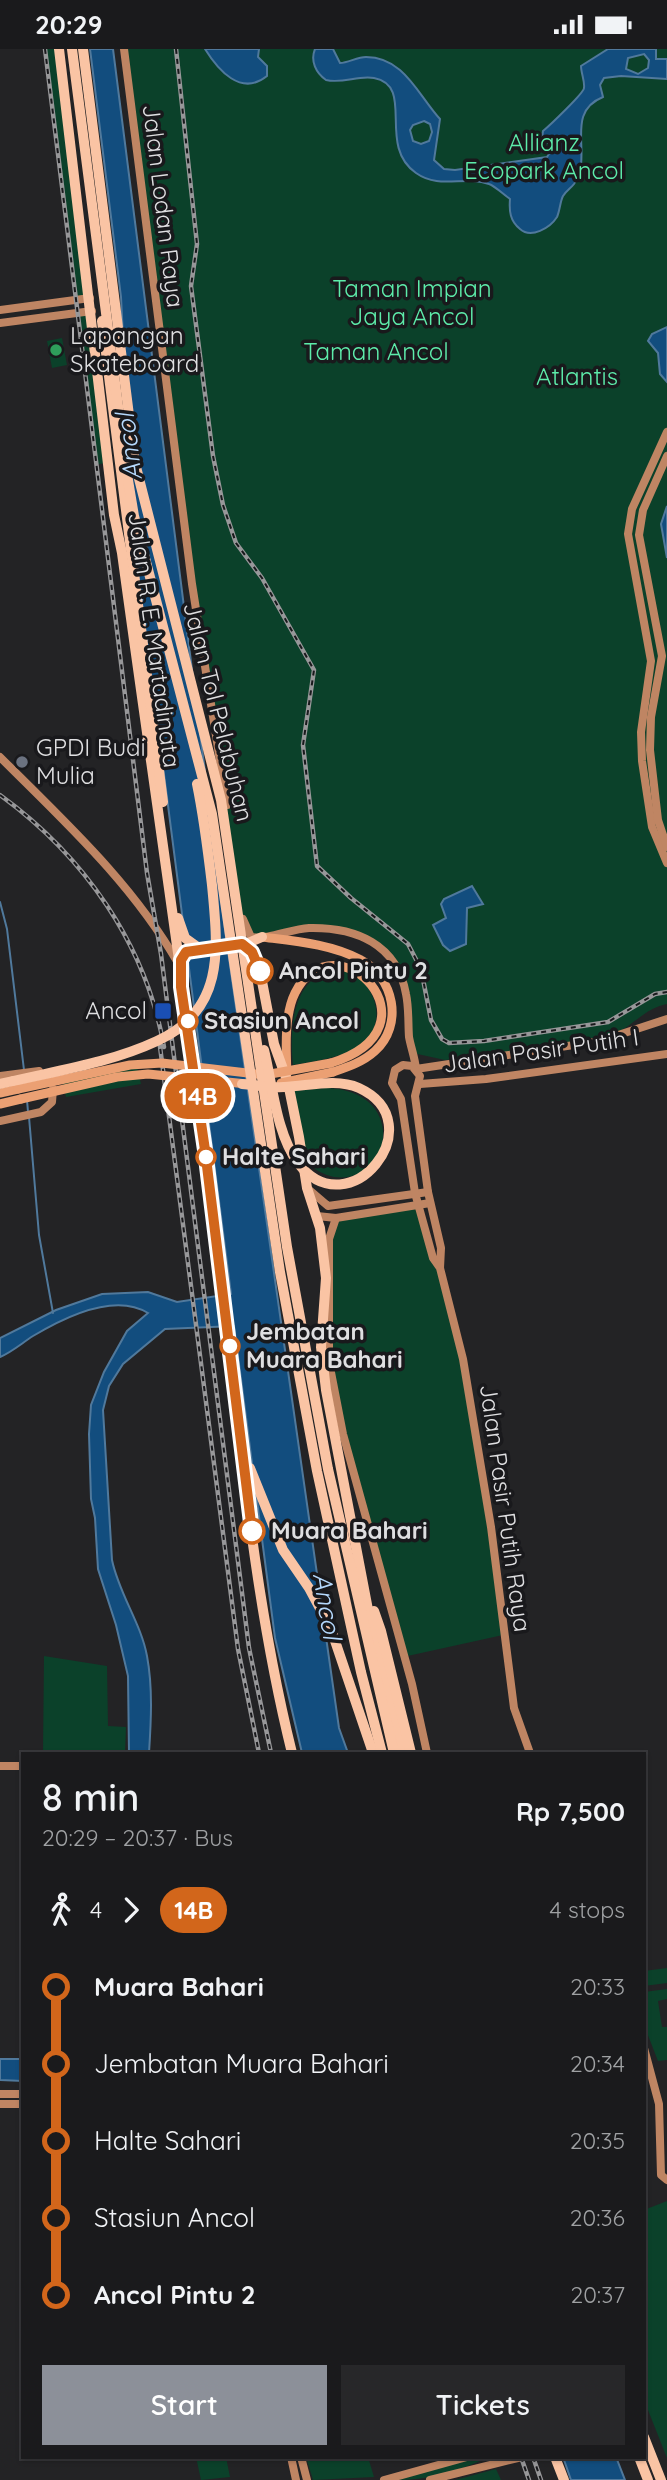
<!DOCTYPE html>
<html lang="en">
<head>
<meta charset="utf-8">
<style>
	body { margin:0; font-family:Quicksand,sans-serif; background:#272729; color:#f1f3f6; height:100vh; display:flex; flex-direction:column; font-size:26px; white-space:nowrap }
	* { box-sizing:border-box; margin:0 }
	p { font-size:23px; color:#9fa1a3 }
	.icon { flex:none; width:38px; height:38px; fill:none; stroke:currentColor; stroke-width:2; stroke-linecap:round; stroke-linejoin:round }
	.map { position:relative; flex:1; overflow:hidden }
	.side { position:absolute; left:21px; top:1703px; width:625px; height:707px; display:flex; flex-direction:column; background:#1a1a1c; border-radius:0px; box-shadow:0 2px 5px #0004,0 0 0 2px #38383b }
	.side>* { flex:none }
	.badge { padding:0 14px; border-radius:23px; font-size:24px; line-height:46px }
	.map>.badge { position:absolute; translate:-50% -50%; box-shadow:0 0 0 4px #fff }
	.legs { display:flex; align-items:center; gap:10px; height:77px; padding:0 21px; font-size:23px }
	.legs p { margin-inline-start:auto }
	.head { display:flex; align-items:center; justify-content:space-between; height:119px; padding:0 21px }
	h1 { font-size:38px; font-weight:600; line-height:52px }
	.button { display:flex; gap:14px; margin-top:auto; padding:14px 21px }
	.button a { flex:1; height:80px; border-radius:0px; background:#8c9099; color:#fff; font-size:28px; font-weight:600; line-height:80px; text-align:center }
	.button a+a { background:#272729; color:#f1f3f6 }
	ul { padding:0 21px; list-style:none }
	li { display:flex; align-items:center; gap:24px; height:77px; font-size:26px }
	li i { display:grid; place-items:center; width:10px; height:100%; margin:0 9px; background:currentColor }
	li i::after { content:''; width:18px; height:18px; margin:-9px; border:5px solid; border-radius:50%; background:#1a1a1c }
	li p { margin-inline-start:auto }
	li:first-child i { background:linear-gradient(#0000 50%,currentColor 0) }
	li:last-child i { background:linear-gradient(currentColor 50%,#0000 0) }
	.status { display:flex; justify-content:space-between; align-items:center; height:49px; padding:0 35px; background:#1a1a1c; direction:ltr }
	.status svg { height:19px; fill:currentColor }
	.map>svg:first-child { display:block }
	.green { fill:#0b412a }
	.water { fill:#124d7e; stroke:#50799c; stroke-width:2; fill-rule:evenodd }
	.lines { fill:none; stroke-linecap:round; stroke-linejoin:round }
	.stream { stroke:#50799c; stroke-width:2 }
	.secondary { stroke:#bf8563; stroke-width:8 }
	.primary { stroke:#eba073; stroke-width:9 }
	.highway { stroke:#fac4a4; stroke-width:10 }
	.rail-casing { stroke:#979799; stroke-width:4.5 }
	.rail { stroke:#19191c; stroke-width:2; stroke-dasharray:5; stroke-linecap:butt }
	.primary-bridge { stroke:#eba073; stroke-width:9 }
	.highway-bridge { stroke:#fac4a4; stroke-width:10 }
	.line-1-casing { stroke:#fff; stroke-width:16 }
	.line-1 { stroke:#d2661b; stroke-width:10 }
	.leisure-dot { fill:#2e9e5b; stroke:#19191c; stroke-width:2.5 }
	.worship-dot { fill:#6b7280; stroke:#19191c; stroke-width:2.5 }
	.stop-1-dot { fill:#fff; stroke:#d2661b; stroke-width:3.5 }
	.transit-dot { fill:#1a4fb4; stroke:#19191c; stroke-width:2.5 }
	.labels { text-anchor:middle; stroke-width:7; stroke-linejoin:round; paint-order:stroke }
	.park-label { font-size:24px; fill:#5decaa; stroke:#19191c }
	.street-label { font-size:24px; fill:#dfdfe1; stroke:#19191c }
	.poi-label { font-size:24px; fill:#dfdfe1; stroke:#19191c; text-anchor:start }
	.stop-label { font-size:24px; font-weight:bold; fill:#dfdfe1; stroke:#19191c; text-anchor:start }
	.water-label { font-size:26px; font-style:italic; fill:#b5d9fd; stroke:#19191c }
</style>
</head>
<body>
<div class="status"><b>20:29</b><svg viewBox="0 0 49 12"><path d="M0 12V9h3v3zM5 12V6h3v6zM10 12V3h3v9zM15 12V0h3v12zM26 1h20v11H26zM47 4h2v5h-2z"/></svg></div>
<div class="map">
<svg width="667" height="2431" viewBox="0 0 667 2431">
	<rect width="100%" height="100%" fill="#232325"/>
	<!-- green -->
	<g class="green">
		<polygon points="45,0 59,0 90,249 74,251"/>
		<path d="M124,0h543v955c-23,4 -35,24 -56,31 -53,15 -111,18 -166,25l-32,-7 -10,-70 -20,-35 -56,-20 -72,10 -11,-13 -52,-341z"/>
		<polygon points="92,262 110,413 95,416 76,264"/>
		<polygon points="62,289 67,316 52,319 47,292"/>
		<path d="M342,922c32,6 48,51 20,73 -19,14 -47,17 -69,21 -4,-36 -1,-96 49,-94z"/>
		<polygon points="136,1013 141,1035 66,1048 61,1028"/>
		<path d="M326,1039c83,2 67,97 8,89 -10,-2 -22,-8 -28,-17 -8,-13 -9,-52 -12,-69z"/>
		<polygon points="418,1155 463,1310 503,1586 403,1608 347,1401 327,1300 333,1171"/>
		<polygon points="44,1607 107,1617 108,1677 126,1678 125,1704 43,1704"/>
		<polygon points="667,1919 667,1934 644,1937 644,1922"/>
		<polygon points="667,1940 667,1950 658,1952 662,1978 667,1978 667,2011 658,2012 644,1976 644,1943"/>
		<polygon points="667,2152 667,2409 644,2351 644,2161"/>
		<polygon points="196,2408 226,2408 230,2428 201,2431"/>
		<polygon points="306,2408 368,2408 374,2428 313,2431"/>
		<path d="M476,2408h4v4c-27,12 -54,19 -83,19z"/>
		<polygon points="496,2420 501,2431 455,2431"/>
	</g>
	<!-- water -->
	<g class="water">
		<path d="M90,0h23l113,888 113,791 9,25h-46l-27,-115 -41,-312 -69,3 -42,35 -14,22 -6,24 9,150c7,34 29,63 35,96 6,32 4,66 2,97h-20l-1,-77 -12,-51 -18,-56 -3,-51 -4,-19 -2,-65 2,-29 13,-33 23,-41 21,-18c-34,-21 -85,5 -115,23 -11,7 -21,16 -33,21v-19l56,-28 46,-16 46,-2 29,10 54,-8 -98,-760 -12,-237z"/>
		<path d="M205,0h54l-1,8 9,9v10c-26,21 -49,-6 -62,-27z"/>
		<path d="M315,0h18l7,14c8,0 17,-6 26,-6 38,0 52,38 74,62l-6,41 10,9 11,1 92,-13 6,-10 -11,-9 1,-7c6,-5 41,-38 41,-43 1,-7 -3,-15 -3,-22l27,-17h48v10h11v20l-46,-3 -17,2 -4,7 3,12c-40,16 -9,59 -29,87 -3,4 -8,7 -11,12 -3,6 -3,14 -6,21 -7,11 -26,22 -37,12 -10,-8 -11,-18 -10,-30 -6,-4 -15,-13 -21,-15 -25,-9 -49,6 -73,-11 -40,-28 0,-87 -42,-95 -16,-3 -31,6 -48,2 -10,-7 -16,-19 -11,-31zM644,5l5,6 -1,8 -10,6 -12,-5 2,-11zM424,72l6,3 2,8 -3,9 -8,3 -8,-3 -3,-11 3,-5z"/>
		<polygon points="667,278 667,333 660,325 658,304 648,292 652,285"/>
		<polygon points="667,457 667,509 661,475"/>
		<polygon points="472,837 483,855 467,859 466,895 450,902 443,896 433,876 446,869 441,855 444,850"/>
		<polygon points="0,2010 23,2010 23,2032 0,2031"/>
		<polygon points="563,2408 616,2408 625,2431 571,2431"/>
	</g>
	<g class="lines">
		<!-- stream -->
		<g class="stream">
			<polyline points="0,853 7,880 24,1021"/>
			<polyline points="27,1051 28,1063"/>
			<polyline points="29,1068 39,1186 53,1264"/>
		</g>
		<!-- secondary -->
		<g class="secondary">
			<polyline points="124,0 192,535 227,756"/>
			<polyline points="0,261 90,249"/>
			<polyline points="0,274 92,262"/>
			<polyline points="667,383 632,460 628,485 651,612 641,683 642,712 652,778 667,814"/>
			<polyline points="667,407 643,461 639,486 662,607 651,668 650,701 658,771 667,798"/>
			<path d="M0,708c65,65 132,126 178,206"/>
			<path d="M243,870l8,18c18,3 39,-8 58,-9 47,-1 88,16 97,66 3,14 2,29 3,43 2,11 6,21 7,32l184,-28 67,-22"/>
			<polyline points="0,1027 39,1022"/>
			<polyline points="420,1035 486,1030 667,1005"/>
			<polyline points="0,1072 41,1063 52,1053 53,1040"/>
			<polyline points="307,1139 328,1157 428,1143"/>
			<polyline points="317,1167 336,1169 430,1154"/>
			<polyline points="336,1169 329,1190 329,1313 343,1385 412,1635 427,1704"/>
			<polyline points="440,1219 433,1209 415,1144 401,1050 392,1034 395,1021 403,1016 412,1017 420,1027 415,1047 428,1143 441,1199 440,1219 463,1310 491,1478 514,1659 530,1704"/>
			<polyline points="0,1717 23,1717"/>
			<polyline points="644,1999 659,2055 661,2126 667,2131"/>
			<polyline points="0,2045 23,2045"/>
			<polyline points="0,2055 23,2055"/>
			<polyline points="291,2408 296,2431"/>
			<polyline points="301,2408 307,2431"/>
			<polyline points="384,2431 467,2408"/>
			<polyline points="430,2431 522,2408"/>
		</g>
		<!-- primary -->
		<g class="primary">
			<path d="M262,888c32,4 70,7 99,23 33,17 43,65 14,91 -12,11 -27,16 -42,21"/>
			<path d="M287,1025c-1,-24 -3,-59 8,-81 40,-79 151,34 36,70"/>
			<polyline points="0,1044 18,1040"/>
			<polyline points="0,1055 21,1050"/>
		</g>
		<!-- highway -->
		<g class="highway">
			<path d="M59,0l55,466 8,38c31,227 65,454 94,682 22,173 34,349 76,518"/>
			<polyline points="102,272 163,753"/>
			<polyline points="178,869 185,889 199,899"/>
			<polyline points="242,895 252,903 260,922 274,995 288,1034 299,1088 307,1139 320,1179 326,1229 321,1298 326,1341 369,1566 402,1704"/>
			<polyline points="182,919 186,903 248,894 262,888"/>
			<polyline points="0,1035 13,1032"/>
			<polyline points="250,1419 283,1501 309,1539 331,1580 373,1704"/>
			<polyline points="374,1562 381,1582 411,1704"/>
			<polyline points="644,2388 661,2431"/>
			<polyline points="555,2408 564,2431"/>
			<polyline points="639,2408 648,2431"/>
		</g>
		<!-- rail casing -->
		<g class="rail-casing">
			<g id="rail">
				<polyline points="45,0 147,824 161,905 249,1599 271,1704"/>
				<polyline points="176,0 197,195 191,237 213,407 223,456 236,494 262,529 314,621 303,696 317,817 351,849 408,895 421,920 431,971 442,990 449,994 484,992 608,973 655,945 667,943"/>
				<path d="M0,746c84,61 146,149 164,252"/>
				<polyline points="159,990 238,1600 259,1704"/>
				<polyline points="521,2408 529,2431"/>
				<polyline points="533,2408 541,2431"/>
			</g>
		</g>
		<!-- rail -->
		<use href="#rail" class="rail"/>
		<!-- primary-bridge -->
		<g class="primary-bridge">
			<polyline points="281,1034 333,1023"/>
			<polyline points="18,1040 130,1016 162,1014 265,1026 331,1014"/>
			<polyline points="21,1050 117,1028 148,1025 247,1035"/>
		</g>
		<!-- highway-bridge -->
		<g class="highway-bridge">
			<polyline points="72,0 126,419 134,467 212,765 280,1223 317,1422 361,1623 382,1704"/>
			<polyline points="83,0 135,414 221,751 287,1198 328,1420 394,1704"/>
			<path d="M13,1032c48,-11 99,-19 144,-40 69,-31 61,-93 55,-156 -4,-34 -8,-67 -15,-101"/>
			<path d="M242,1035c14,1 28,4 42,3 25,-1 52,-9 75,1 76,35 -10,142 -61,75 -22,-30 -25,-77 -34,-113"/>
		</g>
	</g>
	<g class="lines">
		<!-- line-1 casing -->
		<g class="line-1-casing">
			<polyline id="line-1" points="252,1482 205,1101 181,938 181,911 186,903 242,895 252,903 260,922"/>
		</g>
		<!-- line-1 -->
		<use href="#line-1" class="line-1"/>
	</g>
	<!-- markers -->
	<circle class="leisure-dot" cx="56" cy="301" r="7"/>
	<circle class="worship-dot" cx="22" cy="713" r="7"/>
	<g class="stop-1-dot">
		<circle cx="260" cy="922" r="12"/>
		<circle cx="188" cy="972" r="9"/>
		<circle cx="206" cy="1108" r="9"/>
		<circle cx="230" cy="1297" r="9"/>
		<circle cx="252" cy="1482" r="12"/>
	</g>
	<rect class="transit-dot" x="154" y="953" width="18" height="18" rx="3.5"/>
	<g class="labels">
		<!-- park labels -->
		<g class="park-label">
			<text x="544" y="102">Allianz<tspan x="544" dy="28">Ecopark Ancol</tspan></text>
			<text x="412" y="248">Taman Impian<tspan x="412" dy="28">Jaya Ancol</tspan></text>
			<text x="376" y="311">Taman Ancol</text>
			<text x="577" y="336">Atlantis</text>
		</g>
		<!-- street labels -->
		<g class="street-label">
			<text transform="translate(163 157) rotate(83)" y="8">Jalan Lodan Raya</text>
			<text transform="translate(154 591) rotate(82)" y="8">Jalan R. E. Martadinata</text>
			<text transform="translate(218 663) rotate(76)" y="8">Jalan Tol Pelabuhan</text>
			<text transform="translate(541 1002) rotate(-8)" y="8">Jalan Pasir Putih I</text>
			<text transform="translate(505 1459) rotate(82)" y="8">Jalan Pasir Putih Raya</text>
		</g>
		<!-- poi labels -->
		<g class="poi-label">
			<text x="70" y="295">Lapangan<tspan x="70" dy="28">Skateboard</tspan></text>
			<text x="36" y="707">GPDI Budi<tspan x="36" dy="28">Mulia</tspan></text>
			<text x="147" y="970" text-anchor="end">Ancol</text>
		</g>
		<!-- stop labels -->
		<g class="stop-label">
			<text x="279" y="930">Ancol Pintu 2</text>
			<text x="204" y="980">Stasiun Ancol</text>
			<text x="222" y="1116">Halte Sahari</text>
			<text x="246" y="1291">Jembatan<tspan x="246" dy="28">Muara Bahari</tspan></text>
			<text x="271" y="1490">Muara Bahari</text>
		</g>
		<!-- water labels -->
		<g class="water-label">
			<text transform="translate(129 398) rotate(-97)" y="9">Ancol</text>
			<text transform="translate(327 1557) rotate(81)" y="9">Ancol</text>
		</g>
	</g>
</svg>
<b class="badge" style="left:198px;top:1047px;background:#d2661b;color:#fff">14B</b>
<section class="side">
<div class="head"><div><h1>8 min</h1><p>20:29 – 20:37 · Bus</p></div><b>Rp 7,500</b></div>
<div class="legs"><svg class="icon" aria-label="walk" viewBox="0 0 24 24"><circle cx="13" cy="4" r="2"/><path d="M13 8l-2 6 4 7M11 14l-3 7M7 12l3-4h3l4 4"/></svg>4<svg class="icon" aria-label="forward" viewBox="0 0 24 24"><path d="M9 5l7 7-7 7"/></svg><b class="badge" style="background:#d2661b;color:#fff">14B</b><p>4 stops</p></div>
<ul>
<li><i style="color:#d2661b"></i><b>Muara Bahari</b><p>20:33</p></li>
<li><i style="color:#d2661b"></i><span>Jembatan Muara Bahari</span><p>20:34</p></li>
<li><i style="color:#d2661b"></i><span>Halte Sahari</span><p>20:35</p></li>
<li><i style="color:#d2661b"></i><span>Stasiun Ancol</span><p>20:36</p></li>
<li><i style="color:#d2661b"></i><b>Ancol Pintu 2</b><p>20:37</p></li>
</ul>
<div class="button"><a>Start</a><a>Tickets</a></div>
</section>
</div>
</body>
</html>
